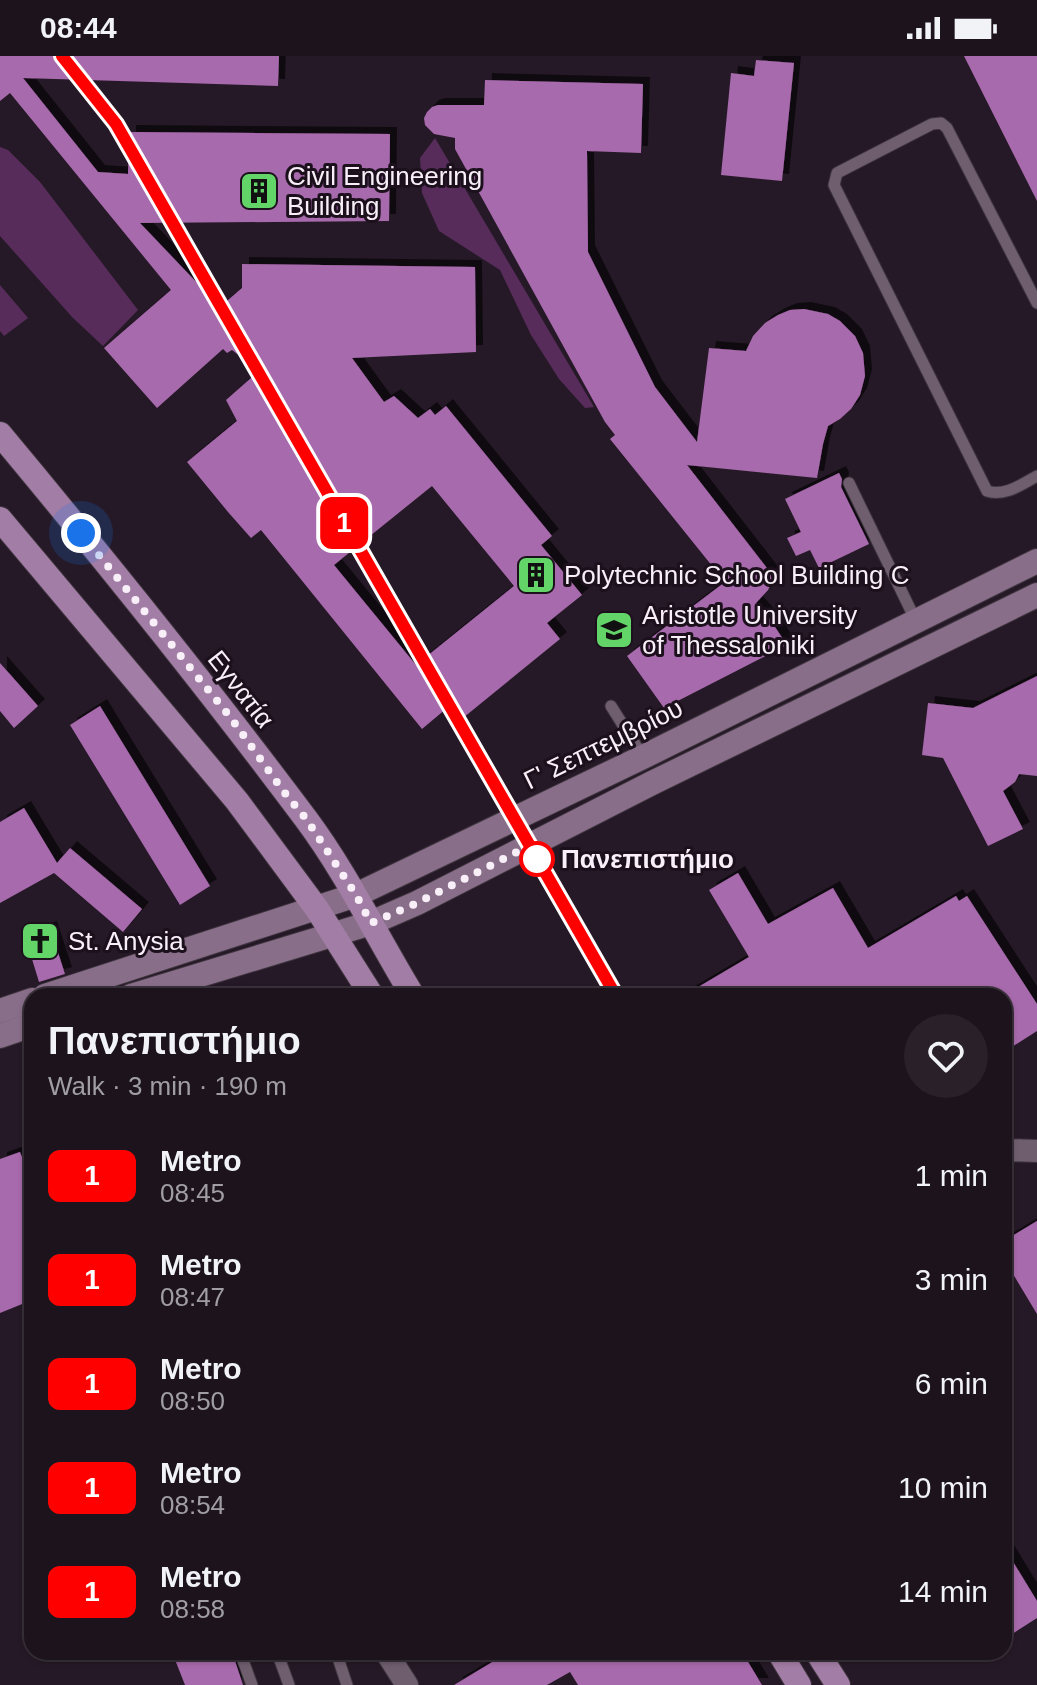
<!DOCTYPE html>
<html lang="en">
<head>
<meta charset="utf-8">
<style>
	body { margin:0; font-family:Arial,sans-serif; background:#29202a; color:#f1f3f6; height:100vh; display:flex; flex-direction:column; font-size:30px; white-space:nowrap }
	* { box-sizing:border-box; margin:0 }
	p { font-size:26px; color:#a09ea4 }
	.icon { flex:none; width:44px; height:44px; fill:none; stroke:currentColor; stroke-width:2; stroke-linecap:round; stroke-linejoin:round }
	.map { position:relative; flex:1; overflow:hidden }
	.sheet { position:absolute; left:24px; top:932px; width:988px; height:672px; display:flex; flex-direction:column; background:#1c131d; border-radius:24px; box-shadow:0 2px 6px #0004,0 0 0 2px #3a323b }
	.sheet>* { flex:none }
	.badge { padding:0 16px; border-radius:12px; font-size:28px; line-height:52px }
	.you { position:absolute; width:40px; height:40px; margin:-20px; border:6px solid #fff; border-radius:50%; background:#1a73e8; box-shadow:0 0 0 12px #1a73e833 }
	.map>.badge { position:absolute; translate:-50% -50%; box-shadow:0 0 0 4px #fff }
	.round { display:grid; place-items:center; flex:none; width:84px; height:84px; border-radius:42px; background:#29202a }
	.head { display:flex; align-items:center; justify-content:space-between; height:136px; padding:0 24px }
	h1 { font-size:38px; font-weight:700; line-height:60px }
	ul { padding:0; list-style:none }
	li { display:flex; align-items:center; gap:24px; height:104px; padding:0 24px }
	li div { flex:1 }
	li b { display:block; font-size:30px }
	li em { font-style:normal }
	li .badge { min-width:88px; font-weight:700; text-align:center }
	.status { display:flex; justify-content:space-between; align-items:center; height:56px; padding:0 40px; background:#1c131d; direction:ltr }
	.status svg { height:22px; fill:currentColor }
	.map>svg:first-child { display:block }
	.green { fill:#572c5a }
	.building { fill:#a76aac; fill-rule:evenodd; filter:url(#shadow) }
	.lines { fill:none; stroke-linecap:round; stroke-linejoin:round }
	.lane-casing { stroke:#3e343e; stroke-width:13 }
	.street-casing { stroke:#3e343e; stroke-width:24 }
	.secondary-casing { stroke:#3e343e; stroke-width:26 }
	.primary-casing { stroke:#3e343e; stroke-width:26 }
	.lane { stroke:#6e5e6e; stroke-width:11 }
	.street { stroke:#6e5e6e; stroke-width:22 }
	.secondary { stroke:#886e89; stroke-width:24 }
	.primary { stroke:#a27da5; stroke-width:24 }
	.line-casing { stroke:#fff; stroke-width:18 }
	.line { stroke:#f00; stroke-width:12 }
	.walk { stroke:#f8eff8; stroke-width:8; stroke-dasharray:0 14.4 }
	.stop-dot { fill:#fff; stroke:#f00; stroke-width:4 }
	.labels { text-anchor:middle; stroke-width:6; stroke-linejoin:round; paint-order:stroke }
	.poi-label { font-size:26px; fill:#f8eff8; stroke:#1c101d; text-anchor:start }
	.street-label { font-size:26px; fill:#f8eff8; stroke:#1c101d }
	.stop-label { font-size:26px; font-weight:bold; fill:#f8eff8; stroke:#1c101d; text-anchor:start }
</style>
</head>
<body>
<div class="status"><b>08:44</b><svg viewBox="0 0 49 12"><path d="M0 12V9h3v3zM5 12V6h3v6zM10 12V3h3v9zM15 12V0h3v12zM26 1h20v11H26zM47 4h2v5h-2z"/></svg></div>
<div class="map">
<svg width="1037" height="1629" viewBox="0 0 1037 1629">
	<defs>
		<filter id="shadow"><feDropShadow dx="7" dy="-7" stdDeviation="0" flood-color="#0009"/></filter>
	</defs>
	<rect width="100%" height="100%" fill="#261927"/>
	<!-- green -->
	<g class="green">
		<polygon points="435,82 594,351 585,352 559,323 531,279 500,214 439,175 422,137 420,102"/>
		<polygon points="0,91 8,94 40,126 138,254 103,290 73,262 0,180"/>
		<polygon points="0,229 28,262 4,280 0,275"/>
	</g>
	<!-- building -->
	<g class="building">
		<path d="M0,0h279l-1,30 -255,-8 75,94 30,2 1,-42 261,2 -1,87 -249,2 80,84 22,-19v-24l233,3 1,85 -124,6 32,44 10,-6 24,22 12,-9 5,6 11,-9 106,130 -11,9 41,50 -35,28 13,16 -102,83 -11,-14 -25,21 -161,-199 -10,8 -23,-26 -41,-50 50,-41 -11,-21 33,-29 -27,-21 -5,3 -4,-4 -66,59 -53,-60 67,-58 -161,-197 -10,8zM432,430l82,100 -98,79 -82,-100z"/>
		<polygon points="964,0 1037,0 1037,145"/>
		<polygon points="756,4 794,7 782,125 721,119 731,17 754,20"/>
		<polygon points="485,24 643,28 641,97 587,95 588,196 655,331 697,386 709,292 746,295 753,280 765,267 778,259 790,254 804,253 828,258 840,265 855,280 863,297 865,320 860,339 851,353 840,363 828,370 823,388 817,422 687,409 770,516 772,526 768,534 756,547 769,562 787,589 664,652 627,600 725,526 610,383 615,379 605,366 455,93 455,82 434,78 425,69 424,62 427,56 432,51 438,49 484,49"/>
		<polygon points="839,417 842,423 841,431 869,488 819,512 810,494 796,500 787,482 801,476 785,443"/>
		<polygon points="0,607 38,650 14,672 0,655"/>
		<polygon points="1037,620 1037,720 1019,718 1015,726 1003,735 1023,773 988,790 943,702 922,699 928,647 973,652"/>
		<polygon points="100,650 210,830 180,849 70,669"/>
		<polygon points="24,752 57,807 70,792 142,853 123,876 54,817 0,847 0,766"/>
		<polygon points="738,817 768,868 833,832 868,892 956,840 959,845 967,840 1037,948 1037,975 1004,996 1004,940 683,940 749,901 709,834"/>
		<polygon points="50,872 65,918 39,926 25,880"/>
		<polygon points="20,1096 32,1128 32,1244 0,1257 0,1103"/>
		<polygon points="1037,1165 1037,1258 1004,1203 1004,1185"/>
		<polygon points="1004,1491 1037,1545 1037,1562 1012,1578 1004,1564"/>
		<polygon points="172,1596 232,1596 243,1629 185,1629"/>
		<polygon points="509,1596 742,1596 762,1629 578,1629 570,1616 547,1629 454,1629"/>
	</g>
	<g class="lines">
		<!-- lane casing -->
		<g class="lane-casing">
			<g id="lane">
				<path d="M1037,247l-90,-175 -6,-5 -9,1 -95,49 -3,12 153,306c18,6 35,-7 50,-15"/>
				<polyline points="849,427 916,565"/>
				<polyline points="611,650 643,701"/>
				<polyline points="240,1596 252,1629"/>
				<polyline points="277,1596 289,1629"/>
				<polyline points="336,1596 347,1629"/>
			</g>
		</g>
		<!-- street casing -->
		<g class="street-casing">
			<g id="street">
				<polyline points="1004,1094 1037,1095"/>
				<polyline points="386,1596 407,1629"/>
			</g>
		</g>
		<!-- secondary casing -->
		<g class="secondary-casing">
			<g id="secondary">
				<polyline points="45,940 356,839 643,701 1037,505"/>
				<polyline points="131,940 371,867 417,847 652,727 1037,539"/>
				<polyline points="0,955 32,944"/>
				<polyline points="0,980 32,969"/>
			</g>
		</g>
		<!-- primary casing -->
		<g class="primary-casing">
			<g id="primary">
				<path d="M0,378c105,126 208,254 306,385 41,55 71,118 107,177"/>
				<polyline points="0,463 237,745 317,853 372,940"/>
				<polyline points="779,1596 799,1629"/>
				<polyline points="817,1596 838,1629"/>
			</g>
		</g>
		<!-- lane -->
		<use href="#lane" class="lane"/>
		<!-- street -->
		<use href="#street" class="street"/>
		<!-- secondary -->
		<use href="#secondary" class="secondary"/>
		<!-- primary -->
		<use href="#primary" class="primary"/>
	</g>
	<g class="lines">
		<!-- line casing -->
		<g class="line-casing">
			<polyline id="line" points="62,0 116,68 616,940"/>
		</g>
		<!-- line -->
		<use href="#line" class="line"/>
		<!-- walk -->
		<polyline class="walk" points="81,477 231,662 284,736 307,764 356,839 371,867 417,847 521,794 537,803"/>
	</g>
	<!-- icons -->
	<defs>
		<g id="building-square" transform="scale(2)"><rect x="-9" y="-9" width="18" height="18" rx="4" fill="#63d468" stroke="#1c101d"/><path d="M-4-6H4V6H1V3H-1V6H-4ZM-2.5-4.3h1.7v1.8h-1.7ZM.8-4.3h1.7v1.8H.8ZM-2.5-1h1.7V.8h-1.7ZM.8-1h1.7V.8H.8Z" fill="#111"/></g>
		<g id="university-square" transform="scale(2)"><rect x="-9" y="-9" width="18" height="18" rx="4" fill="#63d468" stroke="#1c101d"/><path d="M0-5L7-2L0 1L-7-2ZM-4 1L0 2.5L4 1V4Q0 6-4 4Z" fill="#111"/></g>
		<g id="church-square" transform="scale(2)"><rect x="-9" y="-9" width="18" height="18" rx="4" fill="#63d468" stroke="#1c101d"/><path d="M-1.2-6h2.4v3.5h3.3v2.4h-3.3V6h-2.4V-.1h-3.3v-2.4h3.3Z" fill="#111"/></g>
	</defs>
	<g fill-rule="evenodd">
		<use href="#building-square" x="259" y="135"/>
		<use href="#building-square" x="536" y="519"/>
		<use href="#university-square" x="614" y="574"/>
		<use href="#church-square" x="40" y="885"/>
	</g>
	<!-- markers -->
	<circle class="stop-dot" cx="537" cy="803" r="16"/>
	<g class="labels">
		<!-- poi labels -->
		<g class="poi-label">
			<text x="287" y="129">Civil Engineering<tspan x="287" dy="30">Building</tspan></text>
			<text x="564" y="528">Polytechnic School Building C</text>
			<text x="642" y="568">Aristotle University<tspan x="642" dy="30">of Thessaloniki</tspan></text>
			<text x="68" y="894">St. Anysia</text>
		</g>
		<!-- street labels -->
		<g class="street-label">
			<text transform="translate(241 633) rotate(52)" y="9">Εγνατία</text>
			<text transform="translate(603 688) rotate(-26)" y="9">Γ' Σεπτεμβρίου</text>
		</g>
		<!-- stop labels -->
		<g class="stop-label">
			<text x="561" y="812">Πανεπιστήμιο</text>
		</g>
	</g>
</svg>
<div class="you" style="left:81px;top:477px"></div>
<b class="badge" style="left:344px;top:467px;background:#f00;color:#fff">1</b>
<section class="sheet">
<div class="head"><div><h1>Πανεπιστήμιο</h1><p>Walk · 3 min · 190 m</p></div><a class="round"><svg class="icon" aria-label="heart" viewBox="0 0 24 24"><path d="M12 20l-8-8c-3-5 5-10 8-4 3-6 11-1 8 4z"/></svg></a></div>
<ul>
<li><span class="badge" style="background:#f00;color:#fff">1</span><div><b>Metro</b><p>08:45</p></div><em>1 min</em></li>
<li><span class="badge" style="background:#f00;color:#fff">1</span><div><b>Metro</b><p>08:47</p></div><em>3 min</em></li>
<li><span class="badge" style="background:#f00;color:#fff">1</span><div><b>Metro</b><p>08:50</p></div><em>6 min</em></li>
<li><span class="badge" style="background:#f00;color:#fff">1</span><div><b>Metro</b><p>08:54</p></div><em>10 min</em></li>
<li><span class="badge" style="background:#f00;color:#fff">1</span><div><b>Metro</b><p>08:58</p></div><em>14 min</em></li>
</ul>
</section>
</div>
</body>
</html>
